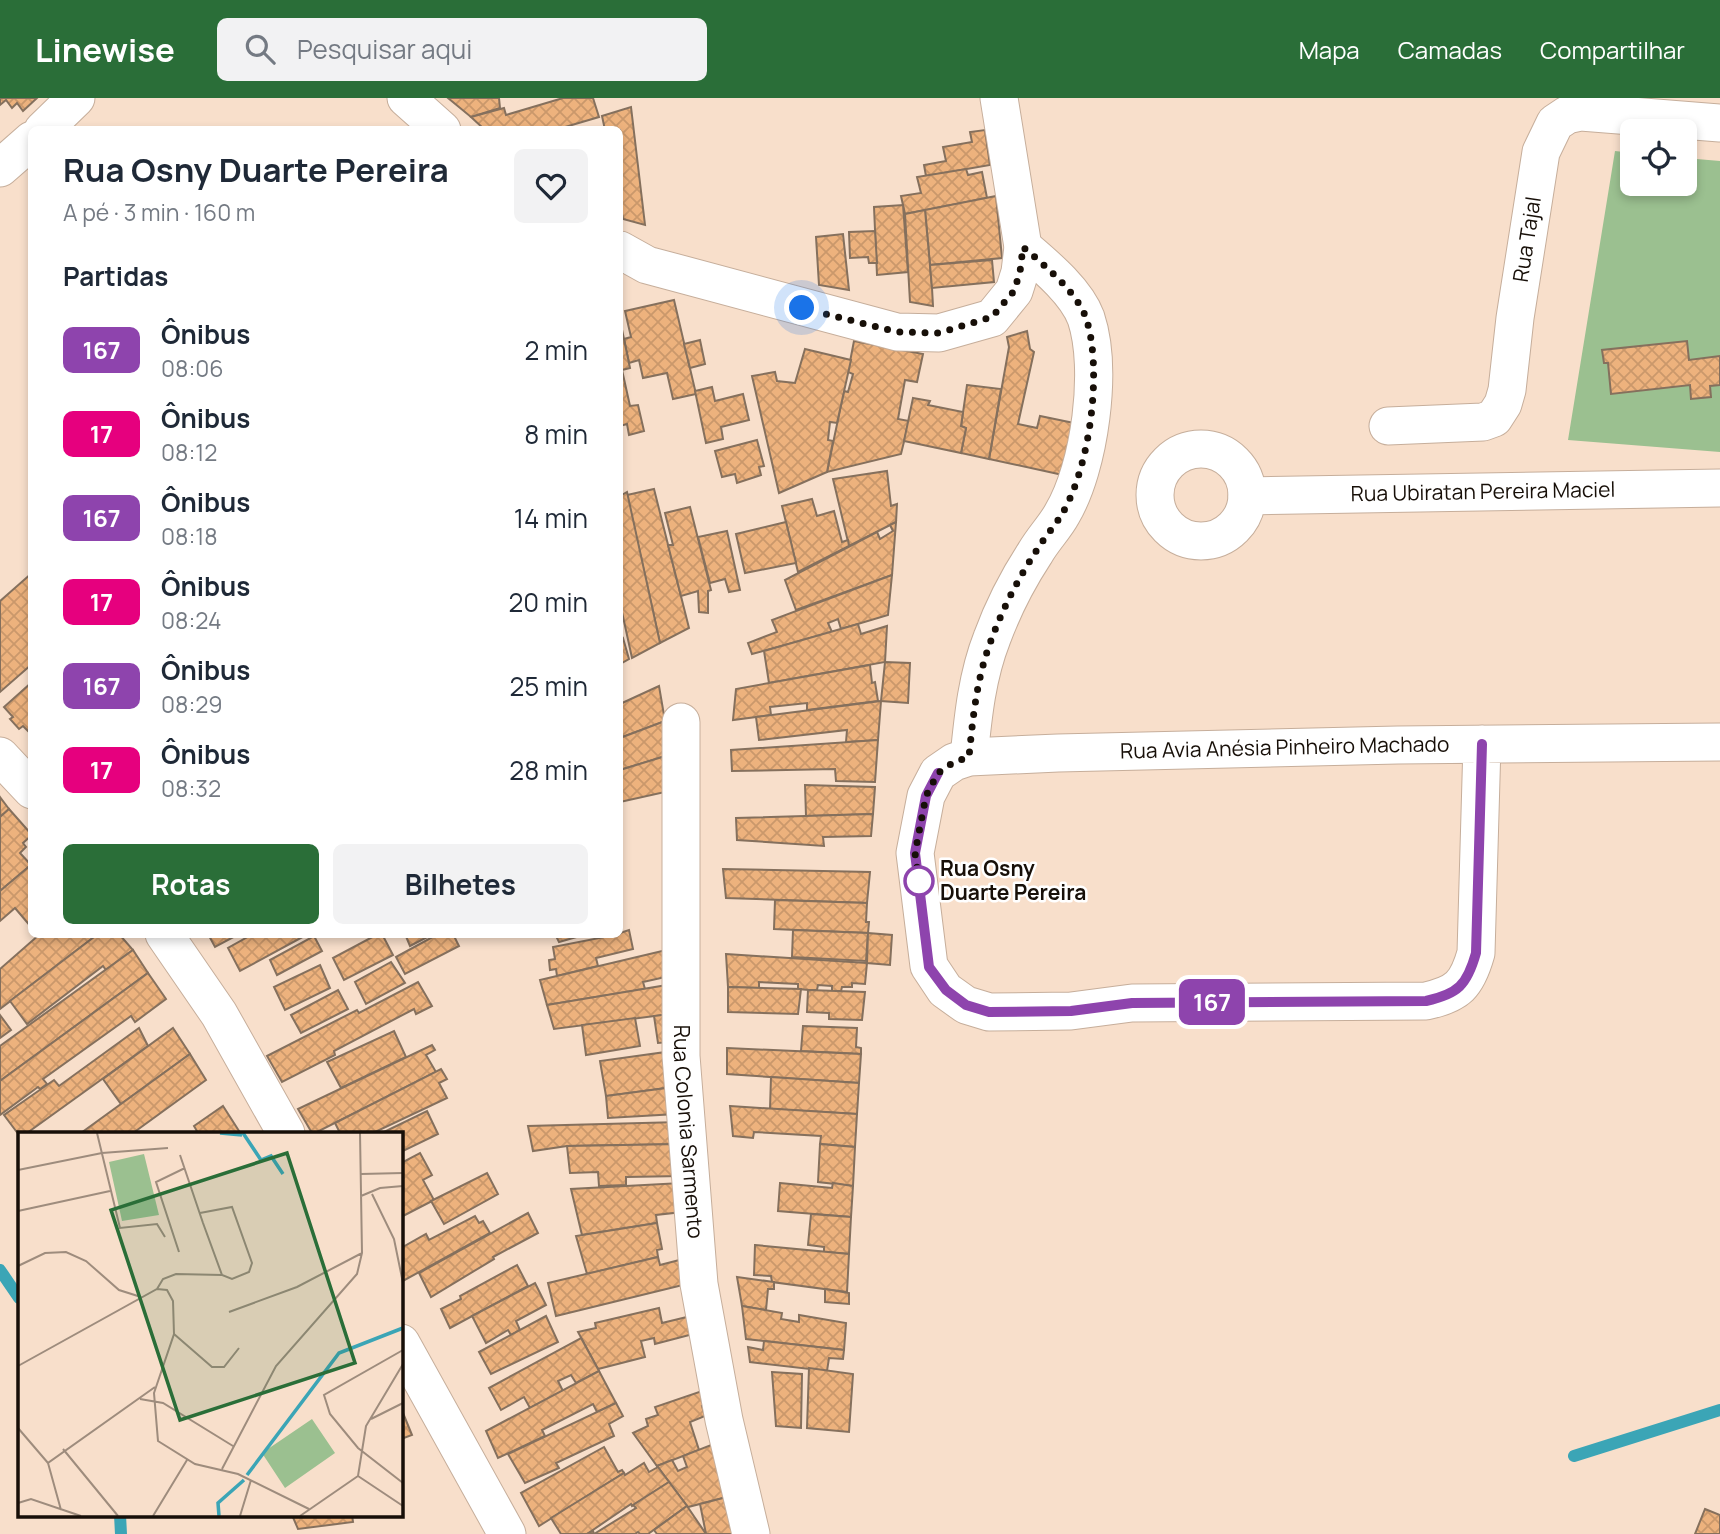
<!DOCTYPE html>
<html lang="pt">
<head>
<meta charset="utf-8">
<style>
	body { margin:0; font-family:Manrope,sans-serif; background:#f2f2f3; color:#1f2937; height:100vh; display:flex; flex-direction:column; font-size:26px; white-space:nowrap }
	* { box-sizing:border-box; margin:0 }
	p { font-size:23px; color:#747a83 }
	.icon { flex:none; width:38px; height:38px; fill:none; stroke:currentColor; stroke-width:2; stroke-linecap:round; stroke-linejoin:round }
	.map { position:relative; flex:1; overflow:hidden }
	.panel { position:absolute; left:28px; top:28px; width:595px; height:812px; display:flex; flex-direction:column; background:#fff; border-radius:10px; box-shadow:0 4px 10px #0003 }
	.panel>* { flex:none }
	.badge { padding:0 14px; border-radius:10px; font-size:24px; line-height:46px }
	.buttons { position:absolute; left:1620px; top:21px; display:grid; gap:14px }
	.buttons a { display:grid; place-items:center; width:77px; height:77px; border-radius:10px; background:#fff; box-shadow:0 4px 10px #0003; font-size:35px }
	.you { position:absolute; width:35px; height:35px; margin:-18px; border:5px solid #fff; border-radius:50%; background:#1a73e8; box-shadow:0 0 0 10px #1a73e833 }
	.map>.badge { position:absolute; translate:-50% -50%; box-shadow:0 0 0 4px #fff }
	h2 { padding:0 35px; font-size:26px; line-height:63px }
	.round { display:grid; place-items:center; flex:none; width:74px; height:74px; border-radius:10px; background:#f2f2f3 }
	.overview { display:flex; align-items:center; justify-content:space-between; height:119px; padding:0 35px }
	h1 { font-size:33px; font-weight:700; line-height:52px }
	.action { display:flex; gap:14px; margin-top:auto; padding:14px 35px }
	.action a { flex:1; height:80px; border-radius:10px; background:#2a6e38; color:#fff; font-size:28px; font-weight:700; line-height:80px; text-align:center }
	.action a+a { background:#f2f2f3; color:#1f2937 }
	ul { padding:0; list-style:none }
	li { display:flex; align-items:center; gap:21px; height:84px; padding:0 35px }
	li div { flex:1 }
	li b { display:block; font-size:26px }
	li em { font-style:normal }
	li .badge { min-width:77px; font-weight:700; text-align:center }
	header { display:flex; align-items:center; gap:42px; box-sizing:border-box; height:98px; padding:0 35px; background:#2a6e38; color:#fff }
	header strong { font-size:33px }
	nav { display:flex; gap:38px; margin-inline-start:auto; font-size:24px }
	.search { width:490px; height:63px; background:#f2f2f3; display:flex; align-items:center; gap:18px; box-sizing:border-box; padding:0 24px; border-radius:10px; color:#747a83; font-size:26px }
	.map>svg:first-child { display:block }
	.park { fill:#9bc090 }
	.lines { fill:none; stroke-linecap:round; stroke-linejoin:round }
	.stream { stroke:#3ba5b6; stroke-width:12 }
	.building { fill:url(#building-cross-hatch); stroke:#85705d; stroke-width:2 }
	.street-casing { stroke:#c6ae9b; stroke-width:39 }
	.street { stroke:#fff; stroke-width:37 }
	.line-casing { stroke:#fff; stroke-width:16 }
	.line { stroke:#8e44ad; stroke-width:10 }
	.walk { stroke:#170f08; stroke-width:7; stroke-dasharray:0 12.6 }
	.stop-dot { fill:#fff; stroke:#8e44ad; stroke-width:3.5 }
	.labels { text-anchor:middle; stroke-width:5; stroke-linejoin:round; paint-order:stroke }
	.street-label { font-size:21px; fill:#170f08; stroke:#fff }
	.stop-label { font-size:21px; font-weight:bold; fill:#170f08; stroke:#fff; text-anchor:start }
	.inset-river { fill:none; stroke:#3ba5b6; stroke-width:3.5 }
	.inset-road { fill:none; stroke:#9e8c7d; stroke-width:2 }
	.view { fill:#2a6e38; fill-opacity:0.15; stroke:#2a6e38; stroke-width:3.5 }
	.inset-edge { fill:none; stroke:#170f08; stroke-width:3.5 }
</style>
</head>
<body>
<header>
<strong>Linewise</strong>
<div class="search"><svg class="icon" aria-label="search" viewBox="0 0 24 24"><circle cx="10" cy="10" r="6"/><path d="M15 15l6 6"/></svg>Pesquisar aqui</div>
<nav><a>Mapa</a><a>Camadas</a><a>Compartilhar</a></nav>
</header>
<div class="map">
<svg width="1720" height="1436" viewBox="0 0 1720 1436">
	<defs>
		<pattern id="building-cross-hatch" width="8" height="8" patternUnits="userSpaceOnUse" patternTransform="scale(1.75)"><rect width="8" height="8" fill="#edb27d"/><path d="M0 0l8 8M0 8l8-8" fill="none" stroke="#ca986b"/></pattern>
	</defs>
	<rect width="100%" height="100%" fill="#f8dfcb"/>
	<!-- park -->
	<polygon class="park" points="1615,53 1633,55 1633,86 1685,86 1685,60 1720,63 1720,354 1568,342"/>
	<g class="lines">
		<!-- stream -->
		<g class="stream">
			<polyline points="0,1172 19,1200"/>
			<polyline points="1574,1358 1720,1312"/>
			<polyline points="120,1417 121,1436"/>
		</g>
	</g>
	<!-- building -->
	<g class="building">
		<polygon points="0,0 37,0 23,13 17,5 12,10 6,2 0,7"/>
		<polygon points="448,0 499,0 500,10 471,19"/>
		<polygon points="563,0 593,0 599,19 555,32 485,32 471,19 504,10 506,17"/>
		<polygon points="631,9 645,127 623,121 620,105 620,32 605,32 602,18"/>
		<polygon points="985,32 990,67 926,78 924,67 946,63 943,49 972,44 970,34"/>
		<polygon points="966,71 968,77 982,74 987,100 905,116 901,98 921,95 917,79"/>
		<polygon points="996,98 1002,160 930,167 925,112"/>
		<polygon points="903,107 908,174 877,177 874,109"/>
		<polygon points="925,112 932,190 933,208 910,204 905,116"/>
		<polygon points="875,133 877,165 869,165 868,159 850,160 849,134"/>
		<polygon points="843,136 849,192 819,187 816,139"/>
		<polygon points="992,162 994,184 932,190 930,167"/>
		<polygon points="674,202 696,296 673,301 667,275 643,280 639,262 629,265 624,241 631,239 625,213"/>
		<polygon points="620,222 630,270 622,272 630,308 638,307 644,333 629,337 627,326 620,328"/>
		<polygon points="1027,233 1030,251 1034,254 1018,326 1037,330 1040,318 1074,325 1063,377 989,361 1009,249 1007,239"/>
		<polygon points="700,242 705,266 690,270 684,246"/>
		<polygon points="854,243 923,256 917,284 905,282 898,321 909,323 901,356 827,374 844,293 848,294 853,276 848,274"/>
		<polygon points="1687,243 1689,262 1720,258 1720,287 1710,288 1711,299 1691,301 1690,287 1611,296 1608,265 1604,265 1602,252"/>
		<polygon points="805,251 851,262 837,325 830,324 828,342 833,343 827,374 779,395 752,278 775,274 777,283 795,285"/>
		<polygon points="967,287 1001,291 989,361 961,355 966,330 961,328"/>
		<polygon points="712,289 715,303 743,296 749,322 721,329 723,341 706,345 695,293"/>
		<polygon points="913,300 930,303 928,307 963,314 961,328 966,330 961,355 904,343"/>
		<polygon points="757,342 764,368 759,369 761,377 737,385 735,376 722,379 715,353"/>
		<polygon points="887,373 891,408 897,406 896,424 849,448 833,381"/>
		<polygon points="654,391 689,530 660,545 627,397"/>
		<polygon points="627,394 660,545 632,560 620,505 620,398"/>
		<polygon points="812,401 817,418 834,413 842,444 848,442 849,448 798,474 782,408"/>
		<polygon points="690,409 711,492 708,493 708,515 699,514 698,493 681,498 668,447 673,447 665,415"/>
		<polygon points="786,424 796,465 745,475 736,436"/>
		<polygon points="896,424 892,477 796,512 785,482 877,434 880,441 893,433 890,427"/>
		<polygon points="727,433 740,492 729,494 725,481 710,485 698,439"/>
		<polygon points="32,475 32,566 0,594 0,503"/>
		<polygon points="892,477 888,517 841,531 838,521 828,525 832,534 752,556 748,545 777,534 772,522"/>
		<polygon points="858,526 861,536 887,528 885,564 769,585 764,553"/>
		<polygon points="623,540 629,561 620,566 620,542"/>
		<polygon points="885,564 910,565 908,605 881,603"/>
		<polygon points="870,567 872,585 875,584 878,603 807,612 807,605 770,609 771,617 733,622 736,591"/>
		<polygon points="32,584 32,637 23,628 19,631 10,621 13,619 4,609"/>
		<polygon points="659,588 665,623 620,640 620,606"/>
		<polygon points="881,603 878,642 846,644 847,632 759,642 756,619"/>
		<polygon points="665,623 672,656 620,672 620,640"/>
		<polygon points="878,642 875,684 836,683 835,671 732,673 731,652"/>
		<polygon points="672,656 674,692 620,704 620,672"/>
		<polygon points="805,687 875,689 873,716 806,718"/>
		<polygon points="0,699 9,711 0,719"/>
		<polygon points="9,711 32,737 23,745 26,749 20,755 31,767 0,793 0,719"/>
		<polygon points="873,716 871,738 823,739 824,748 737,742 736,720"/>
		<polygon points="32,766 32,830 15,810 0,823 0,793"/>
		<polygon points="723,771 870,774 867,805 726,800"/>
		<polygon points="775,802 867,805 866,824 869,824 868,835 774,831"/>
		<polygon points="629,832 633,851 596,860 598,868 557,878 556,871 550,872 549,862 555,861 553,849 620,836 620,835"/>
		<polygon points="793,832 868,835 866,863 792,859"/>
		<polygon points="868,835 892,837 890,867 867,865"/>
		<polygon points="40,836 98,836 0,911 0,871"/>
		<polygon points="98,836 119,836 133,852 106,872 103,868 27,926 10,903"/>
		<polygon points="208,836 239,836 215,849"/>
		<polygon points="253,836 308,836 240,873 228,850"/>
		<polygon points="378,836 382,836 393,857 344,882 333,860"/>
		<polygon points="405,836 433,836 410,848"/>
		<polygon points="438,836 453,836 459,848 405,876 396,859"/>
		<polygon points="555,836 587,836 559,844"/>
		<polygon points="314,838 322,853 277,877 270,862"/>
		<polygon points="679,849 679,876 643,884 645,891 547,907 540,882"/>
		<polygon points="133,852 148,875 0,983 0,948"/>
		<polygon points="726,856 867,865 865,886 852,885 852,889 842,889 841,893 832,893 832,888 818,887 817,892 809,892 798,891 798,886 759,884 759,890 728,889"/>
		<polygon points="391,864 405,885 366,906 355,884"/>
		<polygon points="320,867 330,890 285,912 274,889"/>
		<polygon points="148,875 166,901 135,924 131,918 43,981 47,986 40,991 38,989 0,1017 0,983"/>
		<polygon points="418,884 432,908 416,916 414,911 334,953 335,957 282,984 267,958 357,912 359,915"/>
		<polygon points="679,885 678,915 554,931 547,907"/>
		<polygon points="728,889 801,891 798,916 728,914"/>
		<polygon points="338,892 348,911 301,935 291,917"/>
		<polygon points="808,892 865,894 862,922 829,921 829,915 807,914"/>
		<polygon points="678,915 681,943 658,945 654,918"/>
		<polygon points="0,917 11,932 0,940"/>
		<polygon points="635,920 640,948 586,957 582,927"/>
		<polygon points="803,928 857,930 856,949 861,950 861,956 801,953"/>
		<polygon points="139,930 148,948 27,1035 19,1035 19,1037 4,1017 54,982 59,988"/>
		<polygon points="173,930 190,956 121,1006 103,981"/>
		<polygon points="394,933 406,959 341,990 327,964"/>
		<polygon points="432,947 435,952 426,957 436,974 315,1035 312,1035 298,1011"/>
		<polygon points="727,950 861,956 859,985 727,976"/>
		<polygon points="673,953 674,989 606,998 600,963"/>
		<polygon points="190,956 206,982 133,1035 81,1035"/>
		<polygon points="441,971 447,981 439,985 447,1000 373,1035 340,1035 335,1025"/>
		<polygon points="771,979 859,985 857,1016 770,1011"/>
		<polygon points="674,989 676,1016 608,1020 606,998"/>
		<polygon points="223,1008 239,1033 236,1035 193,1035 197,1033 194,1028"/>
		<polygon points="730,1008 857,1016 855,1049 820,1046 821,1038 754,1034 753,1040 733,1038"/>
		<polygon points="427,1013 438,1036 401,1054 401,1035 382,1035"/>
		<polygon points="680,1024 681,1046 567,1048 533,1053 528,1028"/>
		<polygon points="681,1046 681,1078 626,1079 626,1087 599,1088 598,1074 570,1075 567,1048"/>
		<polygon points="820,1046 855,1049 853,1088 818,1084"/>
		<polygon points="420,1055 432,1077 423,1082 434,1102 401,1119 401,1065"/>
		<polygon points="487,1075 498,1096 444,1126 431,1103"/>
		<polygon points="681,1085 682,1114 656,1117 657,1125 582,1137 571,1091"/>
		<polygon points="780,1085 832,1090 833,1085 853,1088 851,1119 778,1113"/>
		<polygon points="528,1115 538,1135 493,1159 494,1161 431,1199 419,1175"/>
		<polygon points="811,1116 851,1119 849,1156 824,1154 824,1149 808,1147"/>
		<polygon points="475,1118 479,1125 483,1123 490,1135 401,1184 401,1150 426,1136 429,1142"/>
		<polygon points="657,1125 662,1151 657,1152 658,1159 587,1176 576,1138"/>
		<polygon points="755,1147 849,1156 847,1194 772,1184 771,1178 754,1177"/>
		<polygon points="658,1159 660,1167 687,1160 691,1185 556,1218 548,1185"/>
		<polygon points="517,1167 528,1188 450,1230 441,1211 461,1201 460,1198"/>
		<polygon points="737,1179 774,1184 774,1191 768,1191 766,1212 742,1208"/>
		<polygon points="535,1185 546,1207 516,1223 520,1232 511,1237 508,1232 486,1245 472,1218"/>
		<polygon points="825,1191 849,1195 849,1206 825,1204"/>
		<polygon points="742,1208 782,1215 781,1221 799,1224 799,1217 846,1225 844,1252 746,1241"/>
		<polygon points="659,1210 662,1225 695,1217 697,1235 655,1246 654,1240 641,1243 645,1259 598,1271 578,1234 596,1230 595,1225"/>
		<polygon points="546,1218 558,1244 491,1276 479,1254"/>
		<polygon points="581,1240 599,1273 576,1285 571,1277 558,1283 563,1293 530,1310 524,1299 501,1312 489,1290"/>
		<polygon points="764,1243 844,1252 843,1261 829,1260 827,1273 750,1264 748,1249 763,1252"/>
		<polygon points="809,1270 853,1276 849,1334 807,1330"/>
		<polygon points="599,1273 616,1305 597,1314 593,1306 542,1332 545,1338 498,1360 486,1333"/>
		<polygon points="772,1274 802,1276 801,1330 776,1328"/>
		<polygon points="705,1292 708,1306 702,1308 705,1318 690,1324 699,1352 657,1368 633,1335 648,1328 646,1321 658,1317 655,1309"/>
		<polygon points="616,1305 623,1318 609,1326 614,1338 556,1365 559,1370 525,1385 508,1356"/>
		<polygon points="403,1315 412,1337 401,1341 401,1317"/>
		<polygon points="716,1345 727,1399 688,1409 657,1368 672,1362 678,1373 687,1369 683,1358"/>
		<polygon points="604,1349 618,1374 622,1372 624,1375 539,1428 521,1395"/>
		<polygon points="644,1365 649,1374 658,1369 669,1384 632,1408 631,1406 587,1436 561,1436 551,1420 624,1375 625,1377"/>
		<polygon points="669,1384 687,1408 648,1436 640,1436 638,1434 635,1436 587,1436 593,1433 594,1436 636,1410 633,1407"/>
		<polygon points="727,1399 735,1436 706,1436 700,1406"/>
		<polygon points="687,1408 706,1436 657,1436 654,1432"/>
		<polygon points="1705,1411 1720,1417 1720,1436 1695,1436"/>
		<polygon points="292,1417 352,1417 353,1424 298,1431"/>
	</g>
	<g class="lines">
		<!-- street casing -->
		<g class="street-casing">
			<g id="street">
				<polyline points="406,0 442,32"/>
				<polyline points="43,32 76,0"/>
				<polyline points="0,70 32,42"/>
				<polyline points="620,152 647,167 897,234 939,235 992,220 1014,193 1020,174 1023,149 999,0"/>
				<path id="s1" d="M1388,328l95,-4 11,-4 9,-14 4,-14 8,-72 26,-166 14,-29 12,-8 14,-3 139,11"/>
				<circle cx="1201" cy="397" r="46"/>
				<path id="s2" d="M1247,398l473,-8"/>
				<path id="s3" d="M681,624v334l18,228 25,136 27,114"/>
				<path id="s4" d="M1482,646l-6,209c-9,32 -18,41 -50,48l-294,2 -61,8 -82,1 -23,-7 -21,-15 -16,-24 -14,-113 11,-57 12,-23 16,-11 15,-5 89,-4 340,-8 322,-3"/>
				<polyline points="0,658 32,692"/>
				<path d="M969,659c4,-40 8,-81 23,-119 11,-30 26,-59 43,-85 8,-14 20,-26 27,-39 28,-47 41,-145 24,-196 -10,-27 -42,-53 -63,-71"/>
				<polyline points="164,836 219,916 286,1035"/>
				<polyline points="401,1245 507,1436"/>
			</g>
		</g>
		<!-- street -->
		<use href="#street" class="street"/>
	</g>
	<g class="lines">
		<!-- line casing -->
		<g class="line-casing">
			<path id="line" d="M938,675l-12,23 -11,57 14,114 17,23 20,15 23,7 82,-1 61,-8 294,-2c32,-7 41,-16 50,-48l6,-209"/>
		</g>
		<!-- line -->
		<use href="#line" class="line"/>
		<!-- walk -->
		<path class="walk" d="M802,210l95,24 42,1 53,-16 22,-26 6,-19 3,-25c20,17 54,45 63,71 17,51 4,149 -24,196 -8,13 -19,25 -27,39 -17,26 -32,55 -43,85 -15,38 -19,78 -23,119l-15,5 -16,11 -12,23 -11,57 4,28"/>
	</g>
	<!-- markers -->
	<circle class="stop-dot" cx="919" cy="783" r="14"/>
	<g class="labels">
		<!-- street labels -->
		<g class="street-label">
			<text dy="7" stroke="none"><textPath href="#s1" startOffset="290">Rua Tajal</textPath></text>
			<text dy="7" stroke="none"><textPath href="#s2" startOffset="236">Rua Ubiratan Pereira Maciel</textPath></text>
			<text dy="7" stroke="none"><textPath href="#s4" startOffset="1349">Rua Avia Anésia Pinheiro Machado</textPath></text>
			<text dy="7" stroke="none"><textPath href="#s3" startOffset="410">Rua Colonia Sarmento</textPath></text>
		</g>
		<!-- stop labels -->
		<g class="stop-label">
			<text x="940" y="778">Rua Osny<tspan x="940" dy="24">Duarte Pereira</tspan></text>
		</g>
	</g>
	<!-- overview -->
	<g transform="translate(18 1034)">
		<rect width="385" height="385" fill="#f8dfcb"/>
		<path d="M126,22l15,61 -37,6 -13,-59zM294,287l23,34 -50,35 -23,-35z" fill="#9bc090"/>
		<path class="inset-river" d="M202,1l22,2M225,1l18,27 10,-4 12,18M229,343l92,-122 64,-25M201,384l-1,-13 26,-23"/>
		<path class="inset-road" d="M79,1l23,95 37,-4 8,13M162,23l23,68 19,52 10,4 17,-7 3,-9 -20,-56 -32,6M0,38l84,-17 66,-5M343,42l42,-1M354,62l22,45 9,44M343,64l19,-8 23,-2M0,79l92,-20M161,120l-23,-70 29,-14M0,134l27,-13 21,-1 20,9 33,29 22,7M139,157l6,-10 13,-5 46,1M211,180l68,-25 65,-34M156,202l38,33h12l15,-19M385,218l-79,45 6,19 28,34 45,35M0,234l139,-77 10,1 6,11 1,33 -20,59 4,48 37,23 43,10 71,35M122,267l23,4 70,43M353,287l32,-16M0,296l30,35M45,317l55,67M204,337l54,-103 81,-92 5,-21 -2,-120M340,344l45,30M0,371l13,-4 50,17M43,378l-13,-47 107,-76M135,384l34,-56M222,384l11,-36M282,384l58,-40 8,-50 37,-62"/>
		<path class="view" d="M269,21l68,210 -175,57 -69,-210z"/>
		<rect width="385" height="385" class="inset-edge"/>
	</g>
</svg>
<div class="buttons">
<a><svg class="icon" aria-label="locate" viewBox="0 0 24 24"><circle cx="12" cy="12" r="6"/><path d="M12 2v4M12 18v4M2 12h4M18 12h4"/></svg></a>
</div>
<div class="you" style="left:802px;top:210px"></div>
<b class="badge" style="left:1212px;top:904px;background:#8e44ad;color:#fff">167</b>
<section class="panel">
<div class="overview"><div><h1>Rua Osny Duarte Pereira</h1><p>A pé · 3 min · 160 m</p></div><a class="round"><svg class="icon" aria-label="heart" viewBox="0 0 24 24"><path d="M12 20l-8-8c-3-5 5-10 8-4 3-6 11-1 8 4z"/></svg></a></div>
<h2>Partidas</h2>
<ul>
<li><span class="badge" style="background:#8e44ad;color:#fff">167</span><div><b>Ônibus</b><p>08:06</p></div><em>2 min</em></li>
<li><span class="badge" style="background:#e6007e;color:#fff">17</span><div><b>Ônibus</b><p>08:12</p></div><em>8 min</em></li>
<li><span class="badge" style="background:#8e44ad;color:#fff">167</span><div><b>Ônibus</b><p>08:18</p></div><em>14 min</em></li>
<li><span class="badge" style="background:#e6007e;color:#fff">17</span><div><b>Ônibus</b><p>08:24</p></div><em>20 min</em></li>
<li><span class="badge" style="background:#8e44ad;color:#fff">167</span><div><b>Ônibus</b><p>08:29</p></div><em>25 min</em></li>
<li><span class="badge" style="background:#e6007e;color:#fff">17</span><div><b>Ônibus</b><p>08:32</p></div><em>28 min</em></li>
</ul>
<div class="action"><a>Rotas</a><a>Bilhetes</a></div>
</section>
</div>
</body>
</html>
